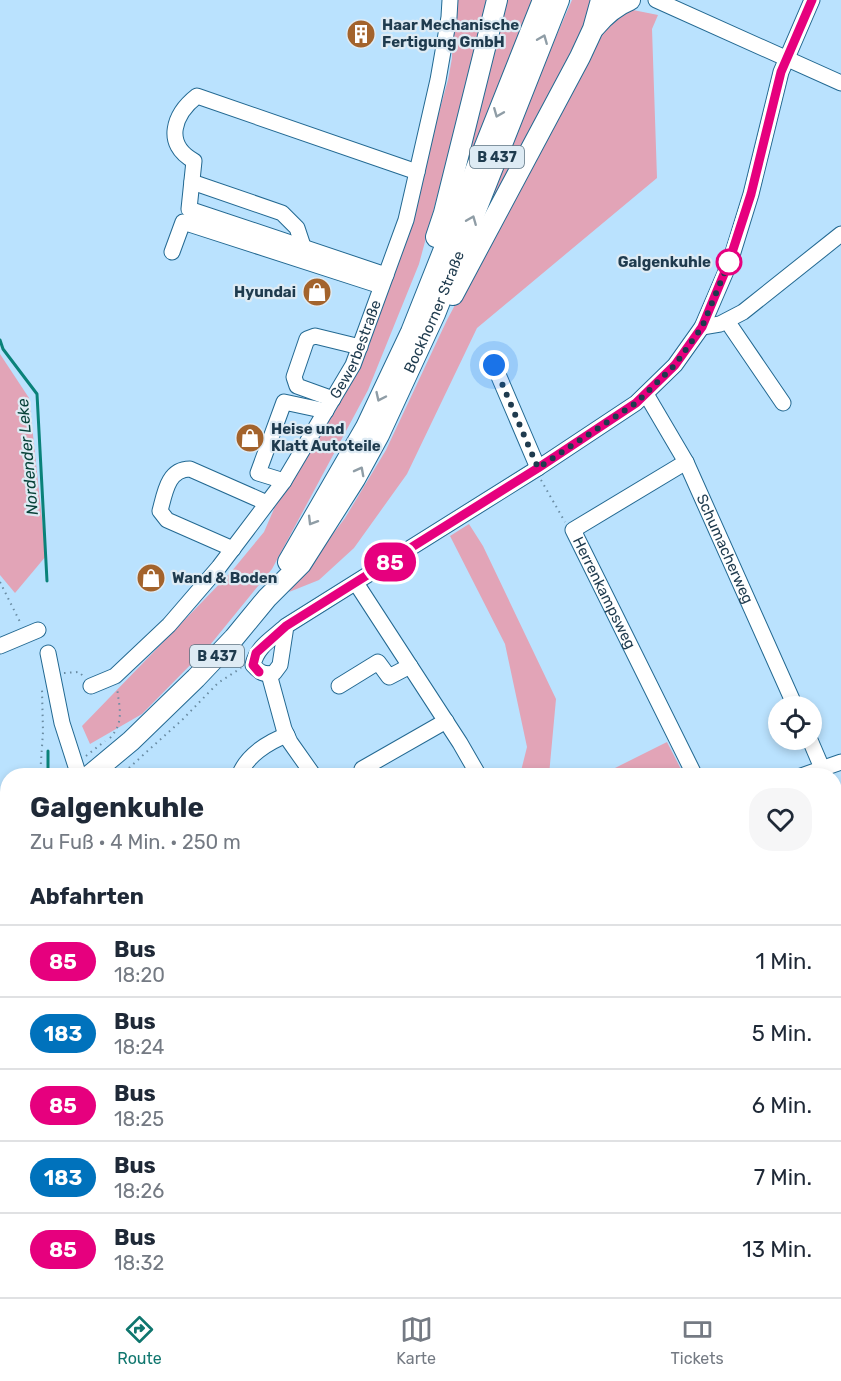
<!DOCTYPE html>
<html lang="de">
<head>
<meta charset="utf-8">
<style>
	body { margin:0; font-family:Rubik,sans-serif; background:#f6f6f7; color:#1f2937; height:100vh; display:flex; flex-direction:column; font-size:22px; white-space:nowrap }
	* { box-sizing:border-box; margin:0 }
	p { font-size:20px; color:#747a83 }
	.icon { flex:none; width:33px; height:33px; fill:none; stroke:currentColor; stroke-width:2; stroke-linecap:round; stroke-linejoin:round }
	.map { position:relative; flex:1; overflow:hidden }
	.side { position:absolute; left:0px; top:768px; width:842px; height:530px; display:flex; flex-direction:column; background:#fff; border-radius:24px 24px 0 0; box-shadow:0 3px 9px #0003 }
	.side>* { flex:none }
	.badge { padding:0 12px; border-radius:20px; font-size:21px; line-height:39px }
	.fabs { position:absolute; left:768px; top:696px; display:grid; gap:12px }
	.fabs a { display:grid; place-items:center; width:54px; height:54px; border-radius:50%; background:#fff; box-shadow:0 3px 9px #0003; font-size:30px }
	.you { position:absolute; width:30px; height:30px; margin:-15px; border:4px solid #fff; border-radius:50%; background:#1a73e8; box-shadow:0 0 0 9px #1a73e833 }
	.map>.badge { position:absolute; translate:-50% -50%; box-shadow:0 0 0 3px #fff }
	h2 { padding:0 30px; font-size:22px; line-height:54px }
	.round { display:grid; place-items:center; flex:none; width:63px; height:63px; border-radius:24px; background:#f6f6f7 }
	.head { display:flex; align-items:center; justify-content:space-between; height:102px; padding:0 30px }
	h1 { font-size:28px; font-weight:700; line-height:45px }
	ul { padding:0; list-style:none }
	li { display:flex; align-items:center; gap:18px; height:72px; padding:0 30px; border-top:2px solid #e0e1e3 }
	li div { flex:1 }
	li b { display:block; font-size:22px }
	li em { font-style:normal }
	li .badge { min-width:66px; font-weight:700; text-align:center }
	.dock { display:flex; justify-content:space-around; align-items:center; height:84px; border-top:2px solid #e0e1e3; background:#fff; font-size:16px; color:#747a83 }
	.dock a { display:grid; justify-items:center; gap:3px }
	.dock .current { color:#0f766e }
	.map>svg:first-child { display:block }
	.green { fill:#e2a4b7 }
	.water { fill:#01a18b; stroke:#0a8279; stroke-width:1.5 }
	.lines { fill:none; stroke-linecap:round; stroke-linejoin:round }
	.stream { stroke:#0a8279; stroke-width:3 }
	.minor-casing { stroke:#236992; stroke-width:17 }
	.major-casing { stroke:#236992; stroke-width:22 }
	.path { stroke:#6a8ca3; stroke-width:2; stroke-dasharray:1.5 4.5; stroke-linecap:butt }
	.minor { stroke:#fff; stroke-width:15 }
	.major { stroke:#fff; stroke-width:20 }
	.oneway { stroke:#8f9da6 }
	.line-casing { stroke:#fff; stroke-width:14 }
	.line { stroke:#e6007e; stroke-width:9 }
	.walk { stroke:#1f3b4e; stroke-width:6; stroke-dasharray:0 10.8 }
	.stop-dot { fill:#fff; stroke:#e6007e; stroke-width:3 }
	.labels { text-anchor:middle; stroke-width:4.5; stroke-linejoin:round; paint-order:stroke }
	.shield { fill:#deebf4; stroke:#587080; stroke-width:1.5 }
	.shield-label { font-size:14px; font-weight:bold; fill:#1f3b4e }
	.poi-label { font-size:15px; font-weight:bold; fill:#1f3b4e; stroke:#deebf4; text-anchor:start }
	.stop-label { font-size:15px; font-weight:bold; fill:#1f3b4e; stroke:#deebf4; text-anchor:end }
	.street-label { font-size:15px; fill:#1f3b4e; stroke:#deebf4 }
	.water-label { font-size:16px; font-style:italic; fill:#084239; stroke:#deebf4 }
</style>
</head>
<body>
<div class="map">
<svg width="841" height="1297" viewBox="0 0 841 1297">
	<rect width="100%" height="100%" fill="#bae2fe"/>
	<!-- green -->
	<g class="green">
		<polygon points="453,0 486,0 475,56 419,264 368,390 272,569 210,645 142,714 90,744 82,726 231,572 264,532 277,502 331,415 364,357 403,239 448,80 452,58"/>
		<polygon points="506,0 532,0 454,204"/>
		<polygon points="572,0 591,0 593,4 592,13 473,237 508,147"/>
		<polygon points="633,10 658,15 652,29 657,178 477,328 407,474 354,548 319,580 289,592 345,518 386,450 447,320 576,78 597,35 621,12"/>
		<polygon points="0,354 29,398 46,556 15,593 0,575"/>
		<polygon points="469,524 483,546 556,699 549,775 520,775 527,747 505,644 450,536"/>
		<polygon points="667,742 684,775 601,775"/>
		<polygon points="841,948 841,1297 628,1297 624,1290 834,1290 834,951"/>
		<polygon points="208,1290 431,1290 433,1297 209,1297"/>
	</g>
	<!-- water -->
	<polygon class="water" points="7,953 8,953 7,986 0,984 0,954"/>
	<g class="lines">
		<!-- stream -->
		<g class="stream">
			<polyline points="0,340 3,349 37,394 47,581"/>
			<polyline points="48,751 48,776"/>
			<polyline points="176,1290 177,1297"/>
		</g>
		<!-- minor casing -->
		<g class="minor-casing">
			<g id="minor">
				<polyline points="656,0 841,83"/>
				<polyline points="192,182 282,213 297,228 304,249"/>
				<polyline points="172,252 183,222 381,286"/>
				<path d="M386,275l-197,-66 5,-48c-31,-17 -20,-47 3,-65l220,76"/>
				<polyline points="727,321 783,403"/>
				<polyline points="702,327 720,324 743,312 841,234"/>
				<polyline points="494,365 538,468"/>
				<path id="s1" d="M646,394l40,68 109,244"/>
				<polyline points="333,399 297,386 294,377 307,339 315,336 360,347"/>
				<path id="s2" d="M686,462l-113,68 122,246"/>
				<polyline points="284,481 258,473 284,402 326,411"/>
				<path d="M233,549l-66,-29 -7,-9c5,-19 8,-42 30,-42l77,34"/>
				<polyline points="356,583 460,743 479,776"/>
				<path d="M286,626l-6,39 -6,8c-10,2 -14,0 -21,-8 4,-19 19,-26 33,-39l252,-158 98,-65 39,-38 27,-38 28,-65 21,-68 30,-122 31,-72"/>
				<polyline points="0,646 38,630"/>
				<polyline points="48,653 62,723 79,776"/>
				<polyline points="269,674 284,729 290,742 314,776"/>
				<path id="s3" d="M91,686l24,-10 54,-51 50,-58 65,-86 69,-116 53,-145 32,-140 11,-63 1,-17"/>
				<polyline points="339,686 378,662 389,677 410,666"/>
				<polyline points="810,740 822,768"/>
				<polyline points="362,769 446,721"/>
				<path d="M239,776c7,-20 29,-34 48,-41"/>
				<polyline points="801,776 841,762"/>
				<polyline points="0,1004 8,1006"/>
				<polyline points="201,1290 202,1297"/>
				<polyline points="119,1297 120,1290"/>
			</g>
		</g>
		<!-- major casing -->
		<g class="major-casing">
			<g id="major">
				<path d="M595,27c10,-12 20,-21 35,-27"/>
				<polyline points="436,237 444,213 497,0"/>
				<polyline points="453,295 580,57 593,29 601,0"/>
				<polyline points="288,562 366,427 411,332 543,0"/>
				<path id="s4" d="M89,776l42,-35 65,-63 38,-40 33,-40 34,-34 54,-85 24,-44 56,-121 124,-314"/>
				<polyline points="0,842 8,837"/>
			</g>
		</g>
		<!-- path -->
		<g class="path">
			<polyline points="541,480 565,522"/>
			<polyline points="0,582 20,622"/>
			<polyline points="64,673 79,672 83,676"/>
			<path d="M110,738c15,-16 9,-31 7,-51"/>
			<polyline points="86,756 105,741"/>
			<polyline points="40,776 43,732 42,690"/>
			<polyline points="120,776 183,719 218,683 241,668"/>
			<polyline points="0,817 8,813"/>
		</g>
		<!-- minor -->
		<use href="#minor" class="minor"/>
		<!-- major -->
		<use href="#major" class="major"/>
	</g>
	<!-- one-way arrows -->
	<defs><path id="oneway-chevron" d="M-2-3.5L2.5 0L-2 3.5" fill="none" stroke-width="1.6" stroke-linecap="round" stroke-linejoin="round" transform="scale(1.5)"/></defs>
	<g class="oneway">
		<use href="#oneway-chevron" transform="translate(543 39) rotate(-68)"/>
		<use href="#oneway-chevron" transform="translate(498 113) rotate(112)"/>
		<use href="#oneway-chevron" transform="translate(472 220) rotate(-68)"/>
		<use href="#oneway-chevron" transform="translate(380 397) rotate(115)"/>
		<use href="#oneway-chevron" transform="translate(360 471) rotate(-62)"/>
		<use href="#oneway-chevron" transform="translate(312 521) rotate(121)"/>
	</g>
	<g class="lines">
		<!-- line casing -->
		<g class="line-casing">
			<polyline id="line" points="259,672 253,665 256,653 286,626 538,468 636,403 675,365 702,327 729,262 751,194 781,72 812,0"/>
		</g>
		<!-- line -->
		<use href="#line" class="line"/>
		<!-- walk -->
		<polyline class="walk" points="494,365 538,468 636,403 675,365 702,327 729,262"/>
	</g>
	<!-- icons -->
	<defs>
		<g id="building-disc" transform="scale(1.5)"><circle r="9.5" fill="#a3632c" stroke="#deebf4"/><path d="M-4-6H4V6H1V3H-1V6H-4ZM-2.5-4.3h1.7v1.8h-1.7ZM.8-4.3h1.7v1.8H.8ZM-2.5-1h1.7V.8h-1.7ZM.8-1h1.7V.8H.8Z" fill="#fff"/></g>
		<g id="shop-disc" transform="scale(1.5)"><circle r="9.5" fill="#a3632c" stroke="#deebf4"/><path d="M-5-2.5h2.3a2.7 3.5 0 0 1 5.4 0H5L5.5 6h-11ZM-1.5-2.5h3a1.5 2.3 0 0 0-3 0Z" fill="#fff"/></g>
	</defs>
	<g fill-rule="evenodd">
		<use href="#building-disc" x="361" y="34"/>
		<use href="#shop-disc" x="317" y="292"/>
		<use href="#shop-disc" x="250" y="438"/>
		<use href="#shop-disc" x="151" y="578"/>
	</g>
	<!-- markers -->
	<circle class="stop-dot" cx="729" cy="262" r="12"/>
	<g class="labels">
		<!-- shield labels -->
		<g class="shield">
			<rect x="470" y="146" width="54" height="22" rx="4.5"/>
			<rect x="190" y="645" width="54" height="22" rx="4.5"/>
		</g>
		<g class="shield-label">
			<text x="497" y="162">B 437</text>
			<text x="217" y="661">B 437</text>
		</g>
		<!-- poi labels -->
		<g class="poi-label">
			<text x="382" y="30">Haar Mechanische<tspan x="382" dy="17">Fertigung GmbH</tspan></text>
			<text x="296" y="297" text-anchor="end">Hyundai</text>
			<text x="271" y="434">Heise und<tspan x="271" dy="17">Klatt Autoteile</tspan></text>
			<text x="172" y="583">Wand &amp; Boden</text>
		</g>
		<!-- stop labels -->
		<g class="stop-label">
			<text x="711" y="267">Galgenkuhle</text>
		</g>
		<!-- street labels -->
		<g class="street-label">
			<text dy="5" stroke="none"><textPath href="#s4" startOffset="586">Bockhorner Straße</textPath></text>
			<text dy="5" stroke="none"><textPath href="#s3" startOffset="435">Gewerbestraße</textPath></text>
			<text dy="5" stroke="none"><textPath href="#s1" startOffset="174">Schumacherweg</textPath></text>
			<text dy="5" stroke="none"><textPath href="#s2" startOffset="202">Herrenkampsweg</textPath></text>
		</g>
		<!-- water labels -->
		<g class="water-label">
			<text transform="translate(27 457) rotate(-95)" y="6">Nordender Leke</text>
		</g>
	</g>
</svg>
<div class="fabs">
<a><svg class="icon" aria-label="locate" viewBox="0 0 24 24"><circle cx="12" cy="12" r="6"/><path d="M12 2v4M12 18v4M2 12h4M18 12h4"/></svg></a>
</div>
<div class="you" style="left:494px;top:365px"></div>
<b class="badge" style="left:390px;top:562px;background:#e6007e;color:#fff">85</b>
<section class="side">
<div class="head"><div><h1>Galgenkuhle</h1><p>Zu Fuß · 4 Min. · 250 m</p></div><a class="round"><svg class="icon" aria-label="heart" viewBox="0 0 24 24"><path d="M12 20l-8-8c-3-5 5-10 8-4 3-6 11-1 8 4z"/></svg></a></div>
<h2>Abfahrten</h2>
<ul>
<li><span class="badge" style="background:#e6007e;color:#fff">85</span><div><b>Bus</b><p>18:20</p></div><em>1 Min.</em></li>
<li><span class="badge" style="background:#0072bc;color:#fff">183</span><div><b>Bus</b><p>18:24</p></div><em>5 Min.</em></li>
<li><span class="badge" style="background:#e6007e;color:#fff">85</span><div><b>Bus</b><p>18:25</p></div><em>6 Min.</em></li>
<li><span class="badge" style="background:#0072bc;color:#fff">183</span><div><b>Bus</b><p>18:26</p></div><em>7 Min.</em></li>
<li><span class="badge" style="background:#e6007e;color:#fff">85</span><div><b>Bus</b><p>18:32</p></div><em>13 Min.</em></li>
</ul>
</section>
</div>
<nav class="dock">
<a class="current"><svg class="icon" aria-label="directions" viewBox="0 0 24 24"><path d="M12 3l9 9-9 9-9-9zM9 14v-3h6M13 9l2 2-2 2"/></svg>Route</a>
<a><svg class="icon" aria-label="map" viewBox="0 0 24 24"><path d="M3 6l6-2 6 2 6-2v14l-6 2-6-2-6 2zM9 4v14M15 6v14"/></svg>Karte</a>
<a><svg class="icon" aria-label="tickets" viewBox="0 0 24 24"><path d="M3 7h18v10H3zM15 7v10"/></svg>Tickets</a>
</nav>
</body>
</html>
